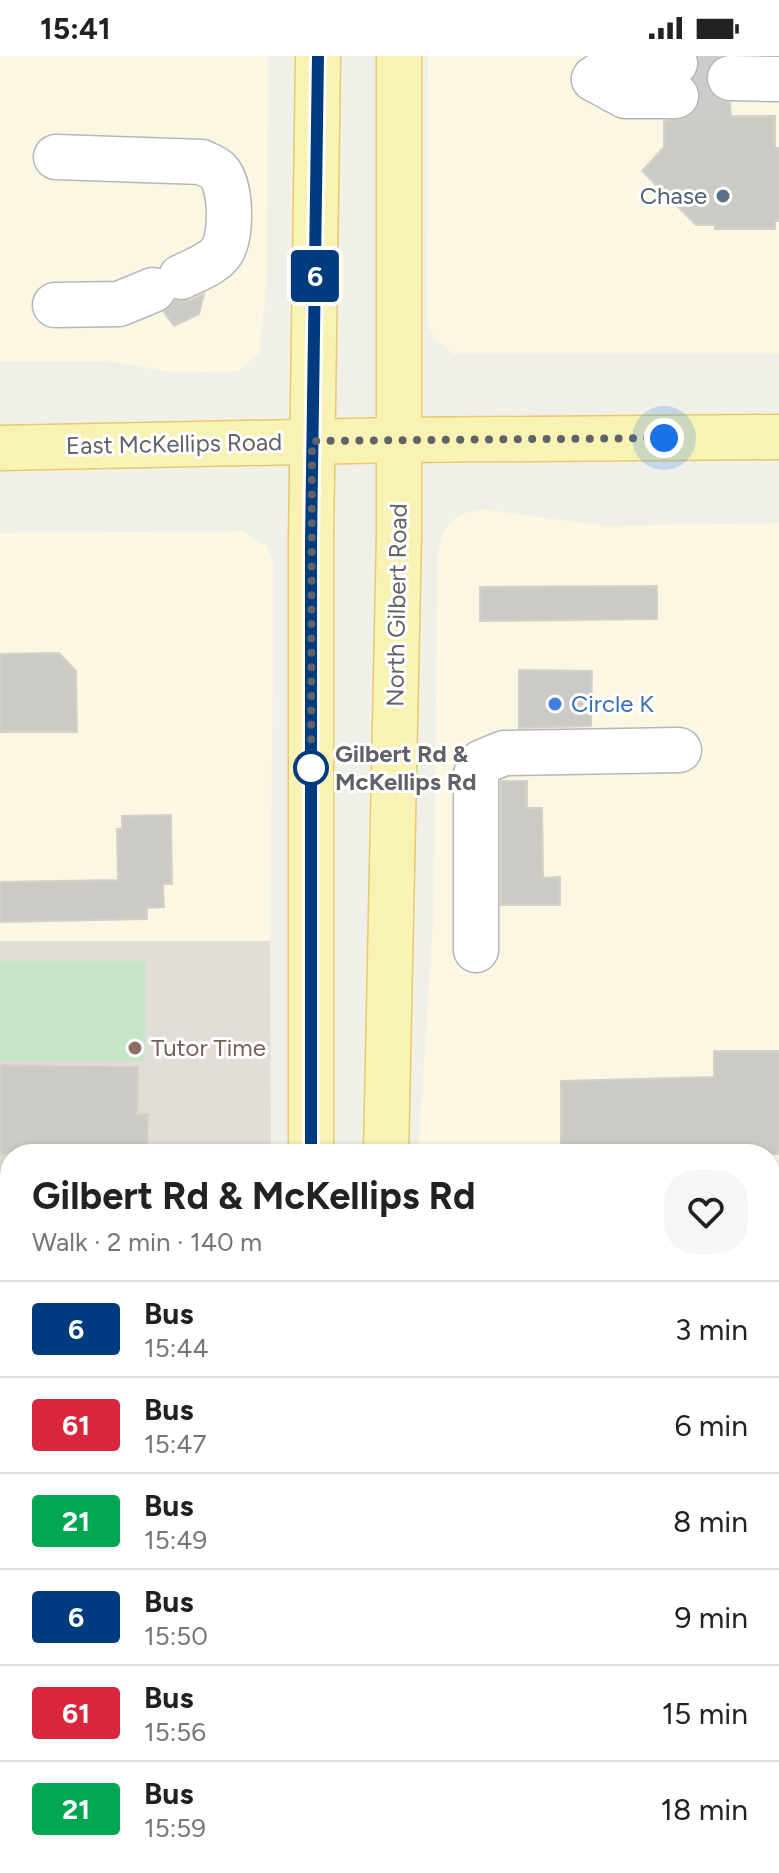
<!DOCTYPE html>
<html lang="en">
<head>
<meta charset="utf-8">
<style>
	body { margin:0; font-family:Figtree,sans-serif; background:#f6f6f6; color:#222; height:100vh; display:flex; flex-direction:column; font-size:30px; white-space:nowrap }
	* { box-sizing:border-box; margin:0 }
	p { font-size:26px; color:#767676 }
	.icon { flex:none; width:44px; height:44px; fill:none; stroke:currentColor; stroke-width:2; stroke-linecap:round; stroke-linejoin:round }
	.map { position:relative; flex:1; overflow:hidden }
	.side { position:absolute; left:0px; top:1088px; width:780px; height:730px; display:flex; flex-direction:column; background:#fff; border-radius:32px 32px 0 0; box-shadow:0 2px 6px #0004 }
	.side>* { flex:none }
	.badge { padding:0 16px; border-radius:6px; font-size:28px; line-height:52px }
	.you { position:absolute; width:40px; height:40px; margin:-20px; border:6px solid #fff; border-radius:50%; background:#1a73e8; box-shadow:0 0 0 12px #1a73e833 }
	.map>.badge { position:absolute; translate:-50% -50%; box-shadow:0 0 0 4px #fff }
	.round { display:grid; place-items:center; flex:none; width:84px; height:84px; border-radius:32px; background:#f6f6f6 }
	.head { display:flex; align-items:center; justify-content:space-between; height:136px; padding:0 32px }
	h1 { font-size:38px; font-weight:700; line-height:60px }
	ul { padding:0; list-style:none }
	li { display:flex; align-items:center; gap:24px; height:96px; padding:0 32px; border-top:2px solid #e0e0e0 }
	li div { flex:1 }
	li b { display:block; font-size:30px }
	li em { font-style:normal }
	li .badge { min-width:88px; font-weight:700; text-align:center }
	.status { display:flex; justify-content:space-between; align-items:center; height:56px; padding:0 40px; background:#fff; direction:ltr }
	.status svg { height:22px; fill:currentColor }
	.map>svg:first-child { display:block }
	.commercial { fill:#fcf7e2 }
	.education { fill:#e0ded7 }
	.green { fill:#c7e5c9 }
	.building { fill:#cccac5; stroke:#d4d1c7; stroke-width:2 }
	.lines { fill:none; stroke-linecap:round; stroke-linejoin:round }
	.minor-tunnel { stroke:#ccccc8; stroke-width:44; stroke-dasharray:44 22; stroke-linecap:butt }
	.minor-casing { stroke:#b5b7bb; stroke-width:47 }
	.major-casing { stroke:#e6cb6b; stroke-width:47 }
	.minor { stroke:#fff; stroke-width:44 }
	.major { stroke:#f9f2b5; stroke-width:44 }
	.line-casing { stroke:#fff; stroke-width:18 }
	.line { stroke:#003b80; stroke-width:12 }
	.walk { stroke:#5f6267; stroke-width:8; stroke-dasharray:0 14.4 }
	.service-dot { fill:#5c6f8a; stroke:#fff; stroke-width:3 }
	.shop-dot { fill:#3f7fe0; stroke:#fff; stroke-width:3 }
	.stop-dot { fill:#fff; stroke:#003b80; stroke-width:4 }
	.education-dot { fill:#8d6e63; stroke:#fff; stroke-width:3 }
	.labels { text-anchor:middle; stroke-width:6; stroke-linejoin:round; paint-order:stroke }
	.service-label { font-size:24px; fill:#4e5e75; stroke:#fff; text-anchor:end }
	.street-label { font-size:24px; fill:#5f6267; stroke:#fff }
	.shop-label { font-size:24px; fill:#366cbe; stroke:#fff; text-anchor:start }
	.stop-label { font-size:24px; font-weight:bold; fill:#5f6267; stroke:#fff; text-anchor:start }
	.education-label { font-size:24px; fill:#785e54; stroke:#fff; text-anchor:start }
</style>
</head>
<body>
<div class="status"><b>15:41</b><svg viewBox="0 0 49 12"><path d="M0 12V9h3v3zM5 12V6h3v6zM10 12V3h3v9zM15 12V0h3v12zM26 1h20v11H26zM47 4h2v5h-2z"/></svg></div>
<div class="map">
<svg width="779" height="1817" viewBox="0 0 779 1817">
	<rect width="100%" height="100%" fill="#f0efe8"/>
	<!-- commercial -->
	<g class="commercial">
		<polygon points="0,0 268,0 266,239 259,297 248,307 238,315 176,317 107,305 0,305"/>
		<polygon points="428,0 779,0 779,298 454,298 435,283 427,267"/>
		<polygon points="480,453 606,470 779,467 779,1488 770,1488 770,1098 418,1098 433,866 438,493 443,476 459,459"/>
		<polygon points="241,475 266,489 274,509 270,885 0,885 0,477"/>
	</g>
	<!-- education -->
	<polygon class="education" points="0,885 270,885 271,1098 10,1098 10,1171 0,1171"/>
	<!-- green -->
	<rect class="green" x="0" y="905" width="145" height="100"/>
	<!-- building -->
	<g class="building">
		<polygon points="698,0 718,0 708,10 705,22 709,35 716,43 730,47 731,60 775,60 775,92 779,92 779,165 775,165 775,173 715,173 715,169 696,169 642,115 664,91 664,65 688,62 698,52 701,39 693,23 700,7"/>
		<polygon points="204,238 199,258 174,270 164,256 175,245 191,244"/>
		<polygon points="657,530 657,563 480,565 480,531"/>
		<polygon points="59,597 76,615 77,676 0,676 0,598"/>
		<polygon points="519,614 592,615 591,670 519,672"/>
		<polygon points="501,725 527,725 527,752 542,752 543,822 560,821 560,849 501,849"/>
		<polygon points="171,759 172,828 163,828 164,851 147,852 147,863 0,866 0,826 118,824 117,773 122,773 122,760"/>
		<polygon points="714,995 779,995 779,1098 561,1098 561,1025 714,1021"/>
		<polygon points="0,1009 138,1011 137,1058 148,1058 147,1098 0,1098"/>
	</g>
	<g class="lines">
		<!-- minor-tunnel -->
		<g class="minor-tunnel">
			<polyline points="675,7 730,7"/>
			<polyline points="676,40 730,40"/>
		</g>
		<!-- minor casing -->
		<g class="minor-casing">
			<g id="minor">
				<polyline points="730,22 779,23"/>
				<polyline points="594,23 613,9 675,7"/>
				<polyline points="594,23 625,40 676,40"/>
				<path d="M56,101l146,5c5,3 12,5 16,9 14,14 15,70 1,84 -9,10 -26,16 -38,22"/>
				<polyline points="55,249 119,248 153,234"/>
				<polyline points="476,894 476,718 482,706 504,697 679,694"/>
				<polyline points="770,1792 779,1792"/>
				<polyline points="698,1817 698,1808"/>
			</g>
		</g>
		<!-- major casing -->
		<g class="major-casing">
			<g id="major">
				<polyline points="0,392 398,384 779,381"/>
				<polyline points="311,1098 311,486 318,0"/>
				<polyline points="386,1098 399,478 399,0"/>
				<polyline points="335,1817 335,1808"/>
			</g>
		</g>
		<!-- minor -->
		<use href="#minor" class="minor"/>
		<!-- major -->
		<use href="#major" class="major"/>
	</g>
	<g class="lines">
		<!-- line casing -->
		<g class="line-casing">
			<polyline id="line" points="311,1098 311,486 318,0"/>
		</g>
		<!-- line -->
		<use href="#line" class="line"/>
		<!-- walk -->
		<polyline class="walk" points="311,712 312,385 664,382"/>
	</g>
	<!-- markers -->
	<circle class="service-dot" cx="723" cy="140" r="8"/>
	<circle class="shop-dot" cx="555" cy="648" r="8"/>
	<circle class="stop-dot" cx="311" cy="712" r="16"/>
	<circle class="education-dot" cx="135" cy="992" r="8"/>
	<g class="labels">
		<!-- service labels -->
		<g class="service-label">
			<text x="707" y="148">Chase</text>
		</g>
		<!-- street labels -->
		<g class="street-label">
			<text transform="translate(174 388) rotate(-1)" y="8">East McKellips Road</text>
			<text transform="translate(397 549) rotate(-89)" y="8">North Gilbert Road</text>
		</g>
		<!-- shop labels -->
		<g class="shop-label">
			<text x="571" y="656">Circle K</text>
		</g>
		<!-- stop labels -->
		<g class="stop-label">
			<text x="335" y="706">Gilbert Rd &amp;<tspan x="335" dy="28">McKellips Rd</tspan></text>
		</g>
		<!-- education labels -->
		<g class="education-label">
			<text x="151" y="1000">Tutor Time</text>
		</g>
	</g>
</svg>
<div class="you" style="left:664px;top:382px"></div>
<b class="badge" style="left:315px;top:220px;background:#003b80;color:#fff">6</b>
<section class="side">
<div class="head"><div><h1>Gilbert Rd &amp; McKellips Rd</h1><p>Walk · 2 min · 140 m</p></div><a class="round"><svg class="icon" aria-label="heart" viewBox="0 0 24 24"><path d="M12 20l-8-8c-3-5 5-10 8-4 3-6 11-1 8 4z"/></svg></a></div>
<ul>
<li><span class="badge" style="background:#003b80;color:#fff">6</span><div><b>Bus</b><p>15:44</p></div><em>3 min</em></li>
<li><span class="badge" style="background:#d7263d;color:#fff">61</span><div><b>Bus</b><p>15:47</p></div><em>6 min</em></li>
<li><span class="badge" style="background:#00a651;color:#fff">21</span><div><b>Bus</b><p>15:49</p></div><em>8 min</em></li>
<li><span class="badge" style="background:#003b80;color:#fff">6</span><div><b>Bus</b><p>15:50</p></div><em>9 min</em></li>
<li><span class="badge" style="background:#d7263d;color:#fff">61</span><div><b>Bus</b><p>15:56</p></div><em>15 min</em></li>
<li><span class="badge" style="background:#00a651;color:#fff">21</span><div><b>Bus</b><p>15:59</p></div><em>18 min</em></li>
</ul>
</section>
</div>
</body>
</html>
